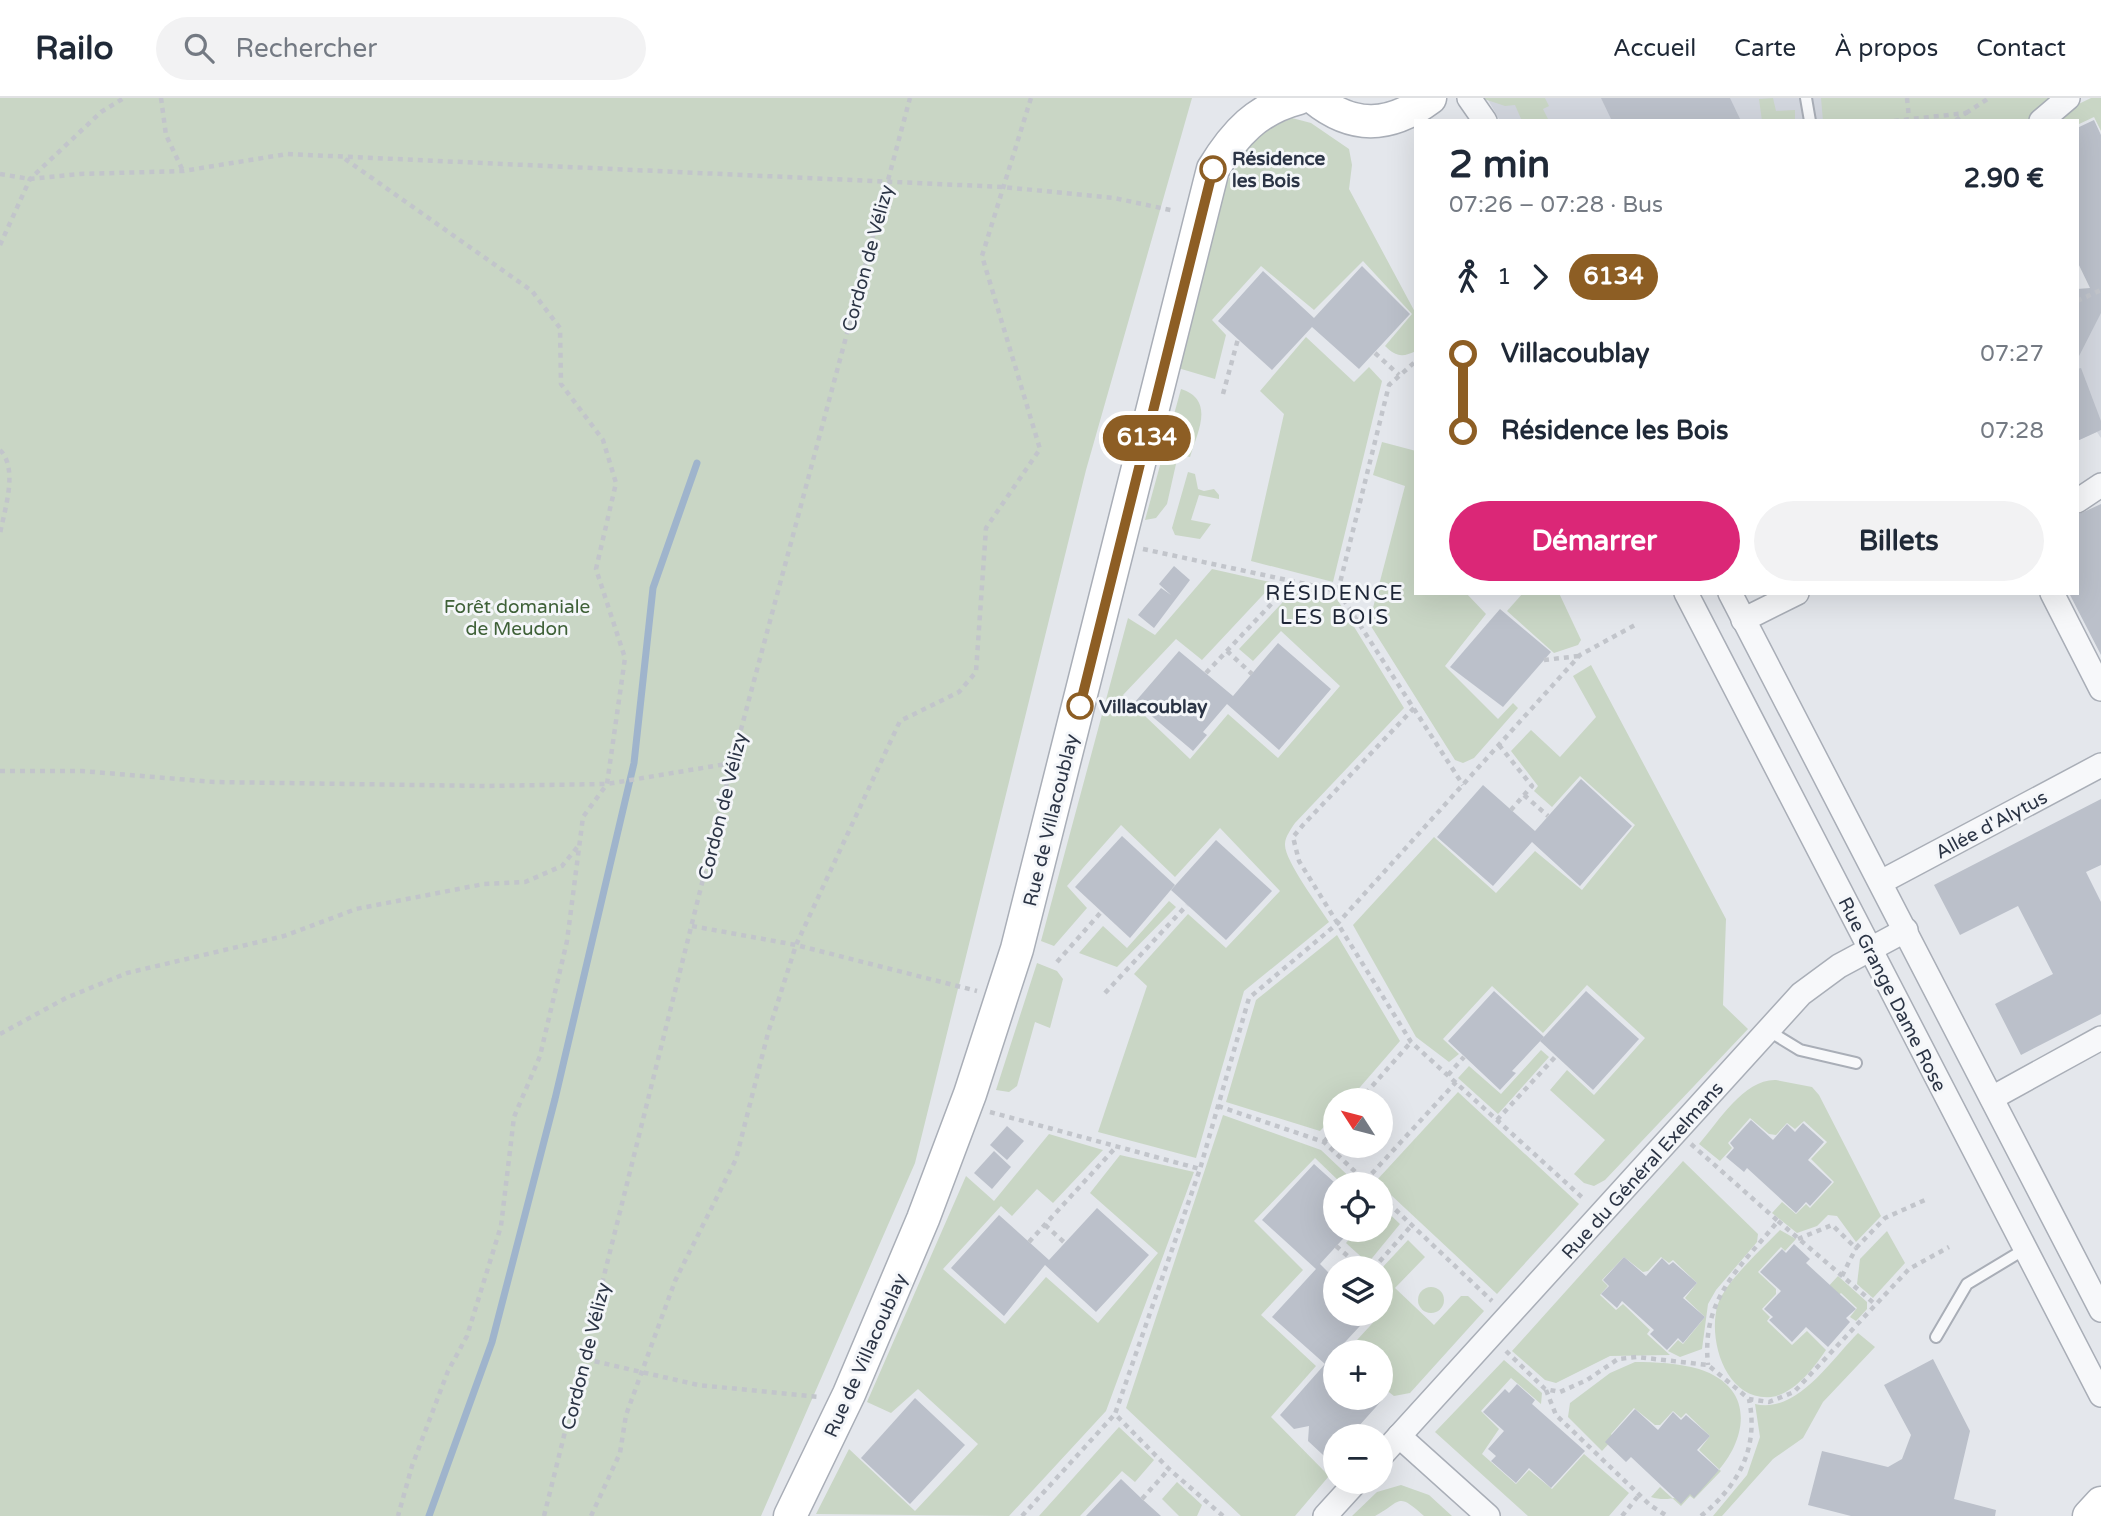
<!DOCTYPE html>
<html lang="fr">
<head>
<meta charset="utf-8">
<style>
	body { margin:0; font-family:"Varela Round",sans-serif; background:#f2f2f3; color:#1f2937; height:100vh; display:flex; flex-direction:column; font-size:26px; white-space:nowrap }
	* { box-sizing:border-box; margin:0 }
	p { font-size:23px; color:#747a83 }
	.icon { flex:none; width:38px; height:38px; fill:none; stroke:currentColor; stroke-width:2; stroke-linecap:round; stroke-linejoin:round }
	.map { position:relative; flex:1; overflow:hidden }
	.drawer { position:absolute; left:1414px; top:21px; width:665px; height:476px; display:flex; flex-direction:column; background:#fff; border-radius:0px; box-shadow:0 7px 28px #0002 }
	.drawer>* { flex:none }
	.badge { padding:0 14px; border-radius:23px; font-size:24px; line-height:46px }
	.needle { width:46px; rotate:306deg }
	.fabs { position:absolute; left:1323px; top:990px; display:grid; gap:14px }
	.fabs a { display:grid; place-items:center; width:70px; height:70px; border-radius:50%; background:#fff; box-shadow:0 7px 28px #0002; font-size:35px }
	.map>.badge { position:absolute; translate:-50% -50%; box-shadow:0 0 0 4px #fff }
	.legs { display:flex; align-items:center; gap:10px; height:77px; padding:0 35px; font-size:23px }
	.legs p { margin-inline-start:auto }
	.headline { display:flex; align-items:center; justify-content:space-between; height:119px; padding:0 35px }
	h1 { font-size:38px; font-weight:700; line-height:52px }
	.cta { display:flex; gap:14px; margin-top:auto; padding:14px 35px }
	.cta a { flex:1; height:80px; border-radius:42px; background:#db2777; color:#fff; font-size:28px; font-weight:700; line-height:80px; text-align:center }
	.cta a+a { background:#f2f2f3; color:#1f2937 }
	ul { padding:0 35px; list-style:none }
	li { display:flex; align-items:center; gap:24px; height:77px; font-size:26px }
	li i { display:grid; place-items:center; width:10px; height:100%; margin:0 9px; background:currentColor }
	li i::after { content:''; width:18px; height:18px; margin:-9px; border:5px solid; border-radius:50%; background:#fff }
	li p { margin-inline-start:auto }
	li:first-child i { background:linear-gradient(#0000 50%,currentColor 0) }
	li:last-child i { background:linear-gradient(currentColor 50%,#0000 0) }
	header { display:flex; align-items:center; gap:42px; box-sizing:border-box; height:98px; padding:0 35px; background:#fff; border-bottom:2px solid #e0e1e3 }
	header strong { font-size:33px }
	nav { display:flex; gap:38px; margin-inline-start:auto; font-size:24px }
	.search { width:490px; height:63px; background:#f2f2f3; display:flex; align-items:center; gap:18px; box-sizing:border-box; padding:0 24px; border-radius:38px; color:#747a83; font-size:26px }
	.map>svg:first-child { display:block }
	.built { fill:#d2d6de }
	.green { fill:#c9d6c5 }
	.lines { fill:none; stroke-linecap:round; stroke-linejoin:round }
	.stream { stroke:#9fb4cc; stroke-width:7 }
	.building { fill:#bbc0ca }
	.lane-casing { stroke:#a9aeb7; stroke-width:14 }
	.street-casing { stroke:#a9aeb7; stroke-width:26 }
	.secondary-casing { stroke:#a9aeb7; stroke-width:35 }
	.path { stroke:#c2c5cb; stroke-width:4.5; stroke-dasharray:5 5; stroke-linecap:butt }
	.lane { stroke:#f7f8fa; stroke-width:10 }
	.street { stroke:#f7f8fa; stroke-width:23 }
	.secondary { stroke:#fff; stroke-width:32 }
	.line-1-casing { stroke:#fff; stroke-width:16 }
	.line-1 { stroke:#8d5e24; stroke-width:10 }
	.stop-1-dot { fill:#fff; stroke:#8d5e24; stroke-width:3.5 }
	.labels { text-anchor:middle; stroke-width:6; stroke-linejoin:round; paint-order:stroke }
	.stop-label { font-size:19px; font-weight:bold; fill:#2b3445; stroke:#f4f6f9; text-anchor:start }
	.street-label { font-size:19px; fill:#2b3445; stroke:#f4f6f9 }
	.park-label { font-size:19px; fill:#3f6138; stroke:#f4f6f9 }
	.neighbourhood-label { font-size:21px; letter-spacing:2px; fill:#1d2536; stroke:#f4f6f9 }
</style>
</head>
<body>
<header>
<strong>Railo</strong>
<div class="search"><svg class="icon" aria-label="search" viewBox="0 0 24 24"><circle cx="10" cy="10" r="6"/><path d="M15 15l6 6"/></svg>Rechercher</div>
<nav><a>Accueil</a><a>Carte</a><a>À propos</a><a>Contact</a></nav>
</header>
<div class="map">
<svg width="2101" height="1418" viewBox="0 0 2101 1418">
	<rect width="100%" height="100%" fill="#e4e7ec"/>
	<!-- built -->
	<g class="built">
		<polygon points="1487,0 2046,0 2022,23 1500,23"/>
		<polygon points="2101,196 2101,340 2097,334 2077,343 2077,206"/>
	</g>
	<!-- green -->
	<g class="green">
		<polygon points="0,0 1192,0 1086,372 915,1065 761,1418 0,1418"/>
		<polygon points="1481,0 1545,0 1549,8 1543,11 1549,23 1522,23 1515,7 1505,8"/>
		<polygon points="1773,0 1776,13 1795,12 1795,23 1762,23 1759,1"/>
		<polygon points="1821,0 2055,0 2031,23 1823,23"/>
		<polygon points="2091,0 2101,0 2101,33 2094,19 2077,27 2077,23 2053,23 2062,14"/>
		<path d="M1292,20l19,5 38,26 3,16 -3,24 67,125v37c-14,7 -21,5 -31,-5l27,-32 -49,-53 -49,49 -53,-44 -49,54 14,15 -11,44 -37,-11 48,-184 19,-33 18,-20z"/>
		<polygon points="1306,239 1354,284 1369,269 1382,283 1333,484 1251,463 1284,316 1260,293"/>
		<path d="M1181,291c34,11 17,42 9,68l-12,-2 -11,49 -11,14 -11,2z"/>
		<polygon points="1382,344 1416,353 1416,495 1466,495 1486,516 1445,568 1498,621 1513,605 1518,610 1474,660 1463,665 1455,662 1369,525 1405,388 1373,377"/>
		<polygon points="1188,374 1195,376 1198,391 1204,393 1214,391 1219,397 1219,401 1199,397 1191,422 1211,426 1200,441 1175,437 1172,430"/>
		<path d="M1212,471l62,14 -72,77 -26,-21 -53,56 67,64 38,-45 50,44 62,-72 -59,-55 -28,30 -14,-12 58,-62 40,12 67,109 -109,115c-4,6 -10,14 -10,21 -1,16 34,62 44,78l-85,69 -48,167 -98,-26 49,-146 -13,-12 54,-60 38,34 54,-57 -60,-63 -45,49 -54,-52 -54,61 20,22 -33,38 -13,-5 87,-323 27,17z"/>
		<polygon points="1523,495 1559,495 1581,542 1578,547 1554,555 1507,513"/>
		<polygon points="1591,567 1726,821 1723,907 1748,931 1605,1082 1594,1088 1584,1085 1574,1076 1605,1042 1550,992 1567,972 1594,997 1645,940 1587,887 1543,935 1492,888 1443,941 1459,956 1449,964 1416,939 1353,827 1434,739 1496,795 1535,753 1582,792 1635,727 1580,678 1552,709 1534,693 1538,688 1511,653 1531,632 1560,659 1596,619 1573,578"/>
		<polygon points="1169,803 1176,809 1117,869 1079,855 1103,828 1127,850"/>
		<polygon points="1337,837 1400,943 1348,1003 1335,1003 1335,1017 1320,1033 1226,1004 1256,902"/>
		<polygon points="1037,865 1057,873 1063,881 1050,930 1035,924 1017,988 1009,994 996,992"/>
		<polygon points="1541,952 1549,959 1498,1016 1458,980 1469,968 1501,996"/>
		<path d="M1776,982l36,7 7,8 62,121 -25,26 -19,-26 -9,-1 -11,11 -20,7 -25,-20 10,-11 14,12 10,-10 4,4 24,-26 -23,-23 16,-17 -23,-21 -9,8 -8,-6 -11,12 -7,-1 -19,-16 -22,25 4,5 -12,13 -21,-17c20,-23 45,-65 77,-64z"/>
		<polygon points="1458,994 1579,1106 1497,1196 1376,1083"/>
		<polygon points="1223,1017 1321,1052 1358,1087 1343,1087 1315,1060 1254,1123 1303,1172 1261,1217 1316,1268 1271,1319 1329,1378 1295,1418 1241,1418 1126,1310"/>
		<polygon points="1049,1036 1103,1052 1053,1105 1037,1091 1012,1118 1001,1108 943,1171 1005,1226 1046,1179 1098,1225 1158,1155 1090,1095 1120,1057 1194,1074 1106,1313 1009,1418 816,1416 849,1351 915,1413 978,1346 918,1291 891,1315 867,1304 966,1078 994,1103"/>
		<polygon points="1683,1063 1758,1136 1757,1144 1716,1192 1708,1206 1702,1251 1680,1259 1668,1253 1678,1242 1683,1246 1705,1219 1685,1200 1697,1185 1673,1162 1669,1165 1661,1159 1648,1173 1643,1174 1624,1159 1602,1182 1608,1188 1600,1197 1616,1212 1623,1206 1650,1232 1647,1236 1670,1257 1610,1258 1556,1285 1545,1282 1512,1253"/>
		<polygon points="1381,1108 1400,1126 1368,1165 1346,1145 1357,1132 1381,1132"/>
		<path d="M1780,1132l16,9 -11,12 -4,-4 -23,25 18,17v5l-14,15 8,8 -3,4 25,24 15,-14 19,19c-12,18 -32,44 -55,47 -46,4 -64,-59 -53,-93 8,-23 44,-55 62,-74z"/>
		<polygon points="1887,1133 1905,1165 1873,1200 1857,1186 1860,1161"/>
		<polygon points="1408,1142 1425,1159 1395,1190 1434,1227 1461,1198 1468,1198 1484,1213 1410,1295 1394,1298 1381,1288 1381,1255 1345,1255 1381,1216 1381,1171"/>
		<polygon points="1838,1178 1867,1204 1867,1211 1856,1223 1850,1219 1857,1210 1841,1195 1835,1200 1826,1191"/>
		<circle cx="1431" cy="1202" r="13"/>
		<path d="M1858,1235l17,14 -52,55 -20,36 -30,21 -51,57h-9l34,-41 13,-38 -5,-33c42,10 76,-44 103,-71z"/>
		<polygon points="1504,1262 1542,1295 1541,1306 1511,1280 1481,1313 1499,1331 1482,1356 1516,1386 1529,1372 1552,1391 1584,1356 1629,1395 1609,1418 1528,1418 1435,1334"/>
		<path d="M1635,1264c21,0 43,1 64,7 93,30 10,147 -48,128l9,-10 21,19 9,-10 4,3 27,-28 -22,-21 11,-14 -24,-23 -5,5 -8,-7 -13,14h-5l-21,-17 -23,26 3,4 -12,13 -34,-34 2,-14 40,-30z"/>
		<polygon points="1119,1329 1154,1362 1135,1384 1122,1373 1080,1418 1039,1418"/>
		<polygon points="1177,1384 1202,1407 1197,1418 1179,1418 1162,1401"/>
		<path d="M1401,1387l28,10 23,21h-28c-28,-25 -22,-14 -49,0 -5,0 -17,0 -23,0l25,-24z"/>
	</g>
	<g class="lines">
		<!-- stream -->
		<polyline class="stream" points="429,1418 492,1244 555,1001 634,665 653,490 697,365"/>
	</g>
	<!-- building -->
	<g class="building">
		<polygon points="1601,0 1730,0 1741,23 1612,23"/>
		<polygon points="2094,22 2101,37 2101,215 2077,262 2077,191 2090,190 2077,163 2077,30"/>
		<polygon points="1362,168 1410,216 1359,271 1312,229 1272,272 1218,223 1263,173 1314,220"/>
		<polygon points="2081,270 2101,323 2101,332 2077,343 2077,271"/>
		<polygon points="2101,406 2101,557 2069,495 2077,495 2077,417"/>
		<polygon points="1174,468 1190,482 1154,530 1138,517 1161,490 1171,497 1159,486"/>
		<polygon points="1500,511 1551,554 1503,609 1450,569"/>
		<polygon points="1278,545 1331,591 1279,652 1227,606 1203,634 1207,637 1193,653 1135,604 1179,553 1233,598"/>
		<polygon points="1581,681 1632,728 1580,788 1532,744 1493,788 1437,739 1483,687 1535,733"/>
		<polygon points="2101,701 2101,767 2086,774 2101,804 2101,916 2021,957 1995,906 2053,876 2018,808 1960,837 1934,787"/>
		<polygon points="1122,738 1175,787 1130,840 1075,789"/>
		<polygon points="1216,742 1272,793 1226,842 1171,792"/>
		<polygon points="1494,893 1544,939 1512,973 1516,975 1500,992 1448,943"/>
		<polygon points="1586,893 1639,941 1593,992 1540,943"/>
		<polygon points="1751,1022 1773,1042 1787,1026 1795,1034 1803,1025 1824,1044 1808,1062 1832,1084 1810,1108 1806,1104 1796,1115 1747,1070 1744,1074 1726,1059 1734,1050 1730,1045"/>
		<polygon points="1007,1028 1024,1043 1007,1062 990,1047"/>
		<polygon points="994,1053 1011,1069 992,1091 974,1075"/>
		<polygon points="1314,1066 1335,1085 1335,1132 1351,1132 1320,1166 1335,1181 1335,1216 1371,1216 1335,1255 1335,1300 1384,1300 1349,1339 1335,1339 1335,1368 1308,1343 1309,1328 1294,1331 1280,1317 1325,1266 1272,1219 1316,1171 1262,1122"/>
		<polygon points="1097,1110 1149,1157 1096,1214 1045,1167 1004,1218 951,1170 999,1117 1049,1162"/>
		<polygon points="1794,1146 1810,1161 1806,1165 1856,1211 1846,1220 1850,1224 1828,1249 1806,1229 1792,1244 1769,1222 1773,1219 1764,1211 1781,1193 1760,1174 1782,1151 1786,1155"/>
		<polygon points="1624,1159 1646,1178 1662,1160 1669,1167 1673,1164 1697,1185 1683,1200 1705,1219 1683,1245 1678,1240 1667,1252 1650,1236 1654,1232 1622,1203 1617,1210 1601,1196 1609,1188 1603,1182"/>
		<polygon points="1933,1261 1970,1333 1954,1401 1996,1412 1995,1418 1851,1418 1808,1407 1822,1353 1888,1369 1902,1361 1911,1337 1884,1287"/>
		<polygon points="1517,1286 1535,1302 1532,1306 1585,1353 1551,1390 1529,1370 1516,1385 1491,1363 1496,1358 1488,1351 1504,1333 1483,1314 1505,1291 1509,1295"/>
		<polygon points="915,1300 965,1347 910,1406 861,1360"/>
		<polygon points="1635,1311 1658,1332 1673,1314 1681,1322 1686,1317 1710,1338 1697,1352 1719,1372 1694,1400 1690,1396 1681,1406 1631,1359 1626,1364 1605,1344"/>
		<polygon points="1121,1381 1142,1401 1161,1418 1086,1418"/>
	</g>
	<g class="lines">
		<!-- lane casing -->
		<g class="lane-casing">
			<g id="lane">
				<polyline points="1806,0 1810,23"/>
				<polyline points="1769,933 1800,952 1856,965"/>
				<polyline points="1936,1239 1967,1186 2025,1151"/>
			</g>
		</g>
		<!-- street casing -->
		<g class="street-casing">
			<g id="street">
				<polyline points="1469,0 1485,23"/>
				<polyline points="2041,23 2068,0"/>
				<polyline points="2077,403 2101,387"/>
				<polyline points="1686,495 2101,1297"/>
				<polyline points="1730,495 2101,1212"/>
				<polyline points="2052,495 2101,591"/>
				<polyline points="1743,522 1797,495"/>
				<polyline points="1881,784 2101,667"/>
				<polyline points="1992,1000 2101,940"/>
				<polyline points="1399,1338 1488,1418"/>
				<polyline points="1381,1358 1801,896 1839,868 1906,832"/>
				<polyline points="1325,1418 1356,1384"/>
			</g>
		</g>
		<!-- secondary casing -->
		<g class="secondary-casing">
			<g id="secondary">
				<path d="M1314,0c39,32 76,30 116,0"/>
				<path d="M790,1418l59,-122 74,-175 47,-125 47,-145 196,-780c22,-36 44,-60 86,-71"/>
				<polyline points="2089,1418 2101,1405"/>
			</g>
		</g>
		<!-- path -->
		<g class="path">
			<polyline points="161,0 166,37 183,73"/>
			<polyline points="1907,0 1909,20"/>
			<polyline points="1966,15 1989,0"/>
			<polyline points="1894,23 1966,15 1955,23"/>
			<polyline points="345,61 532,193 560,230 561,286 603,342 616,385 596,471 625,560 607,686 583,719 567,843 540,958 514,1019 501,1128 467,1238 448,1273 412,1368 398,1418"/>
			<polyline points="0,76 30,81 80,76 183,73 287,56 1003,89 1114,100 1175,113"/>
			<polyline points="0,147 30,81 101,14 124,0"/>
			<polyline points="2077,203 2101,192"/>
			<polyline points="1375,255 1399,277"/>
			<polyline points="1223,296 1238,241"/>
			<path d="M0,352c19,19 4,61 0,84"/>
			<polyline points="1143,451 1338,493 1389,287 1416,263"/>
			<polyline points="1338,493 1463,687"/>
			<polyline points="1227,553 1252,576"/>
			<polyline points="1544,562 1579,558"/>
			<polyline points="1206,575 1293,483"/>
			<polyline points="1414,610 1303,727 1293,739 1299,763 1411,944 1585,1102"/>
			<polyline points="1499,647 1532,688 1511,712"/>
			<polyline points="0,673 82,673 214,684 486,688 607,686 732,665"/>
			<polyline points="1524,697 1548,718"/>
			<polyline points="692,828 796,847 977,893"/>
			<polyline points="1057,864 1102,813"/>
			<polyline points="1105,895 1187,807"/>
			<polyline points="0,936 66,900 127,875 284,838 356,811 484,786 525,784 562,768 579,747"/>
			<polyline points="1448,977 1464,959"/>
			<polyline points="1359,1003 1411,944"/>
			<polyline points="1218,1008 1324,1044 1369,1087"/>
			<polyline points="990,1014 1200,1071"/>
			<polyline points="1497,1022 1556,958"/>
			<polyline points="1324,1044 1335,1030"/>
			<path d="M1691,1046l87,77c-38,47 -77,77 -70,144"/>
			<polyline points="1365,1083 1456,984"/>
			<polyline points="1381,1098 1492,1203"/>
			<polyline points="1778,1123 1876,1207"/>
			<polyline points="1045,1127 1065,1145"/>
			<polyline points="1798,1141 1832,1127 1856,1150 1885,1120 1925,1102"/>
			<polyline points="1029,1144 1117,1048"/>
			<polyline points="1336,1148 1363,1171"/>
			<polyline points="1373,1171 1412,1127"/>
			<polyline points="1842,1178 1856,1150"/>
			<polyline points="1506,1253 1545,1291 1560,1294 1587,1282 1618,1261 1637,1259 1708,1267 1749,1301 1769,1304 1794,1294 1909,1171 1949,1149"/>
			<polyline points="585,1261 698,1287 819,1299"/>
			<polyline points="1546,1292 1556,1317 1650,1407 1667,1418"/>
			<polyline points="1142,1401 1169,1371"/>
			<polyline points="544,1418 732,665 910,0"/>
			<polyline points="591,1418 620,1355 626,1317 675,1183 736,1061 768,935 796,847 900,623 959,594 976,574 986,430 1040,351 982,158 1031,0"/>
			<polyline points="1022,1418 1115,1316"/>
			<polyline points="1223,1418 1169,1371 1115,1316 1200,1071 1249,900 1338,825 1580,557 1635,527"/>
			<polyline points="1622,1418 1639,1397"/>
			<path d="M1701,1418c38,-31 58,-68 48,-117"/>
		</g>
		<!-- lane -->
		<use href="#lane" class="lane"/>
		<!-- street -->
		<use href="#street" class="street"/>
		<!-- secondary -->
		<use href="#secondary" class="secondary"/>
	</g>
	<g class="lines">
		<!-- line-1 casing -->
		<g class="line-1-casing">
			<polyline id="line-1" points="1080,608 1213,71"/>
		</g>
		<!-- line-1 -->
		<use href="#line-1" class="line-1"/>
	</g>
	<!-- markers -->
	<g class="stop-1-dot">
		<circle cx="1213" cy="71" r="12"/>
		<circle cx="1080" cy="608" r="12"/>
	</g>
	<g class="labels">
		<!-- stop labels -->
		<g class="stop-label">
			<text x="1232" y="67">Résidence<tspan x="1232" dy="22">les Bois</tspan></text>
			<text x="1099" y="615">Villacoublay</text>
		</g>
		<!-- street labels -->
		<g class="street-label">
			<text transform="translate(867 160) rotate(-75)" y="7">Cordon de Vélizy</text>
			<text transform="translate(722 708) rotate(-76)" y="7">Cordon de Vélizy</text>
			<text transform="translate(1050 722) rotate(-76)" y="7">Rue de Villacoublay</text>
			<text transform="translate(1991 726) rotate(-28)" y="7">Allée d'Alytus</text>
			<text transform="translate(1893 896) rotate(63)" y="7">Rue Grange Dame Rose</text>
			<text transform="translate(1642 1072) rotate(-48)" y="7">Rue du Général Exelmans</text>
			<text transform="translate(865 1257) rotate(-66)" y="7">Rue de Villacoublay</text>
			<text transform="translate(585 1258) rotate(-76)" y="7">Cordon de Vélizy</text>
		</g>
		<!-- park labels -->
		<g class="park-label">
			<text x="517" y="515">Forêt domaniale<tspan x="517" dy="22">de Meudon</tspan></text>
		</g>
		<!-- neighbourhood labels -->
		<g class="neighbourhood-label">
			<text x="1335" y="502">RÉSIDENCE<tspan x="1335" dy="24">LES BOIS</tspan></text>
		</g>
	</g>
</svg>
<div class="fabs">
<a><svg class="needle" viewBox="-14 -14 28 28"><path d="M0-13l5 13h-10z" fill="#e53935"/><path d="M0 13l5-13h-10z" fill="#747a83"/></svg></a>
<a><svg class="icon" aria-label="locate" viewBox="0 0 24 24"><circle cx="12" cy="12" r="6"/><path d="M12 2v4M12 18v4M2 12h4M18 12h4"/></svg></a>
<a><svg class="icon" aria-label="layers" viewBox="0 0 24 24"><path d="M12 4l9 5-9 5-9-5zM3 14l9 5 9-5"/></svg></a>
<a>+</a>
<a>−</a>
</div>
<b class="badge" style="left:1147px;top:340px;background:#8d5e24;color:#fff">6134</b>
<section class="drawer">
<div class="headline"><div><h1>2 min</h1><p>07:26 – 07:28 · Bus</p></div><b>2.90 €</b></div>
<div class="legs"><svg class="icon" aria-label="walk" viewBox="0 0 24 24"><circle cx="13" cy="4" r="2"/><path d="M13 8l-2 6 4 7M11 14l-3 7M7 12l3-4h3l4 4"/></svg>1<svg class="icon" aria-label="forward" viewBox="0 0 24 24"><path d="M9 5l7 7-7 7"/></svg><b class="badge" style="background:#8d5e24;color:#fff">6134</b></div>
<ul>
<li><i style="color:#8d5e24"></i><b>Villacoublay</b><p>07:27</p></li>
<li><i style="color:#8d5e24"></i><b>Résidence les Bois</b><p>07:28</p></li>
</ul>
<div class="cta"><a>Démarrer</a><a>Billets</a></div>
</section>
</div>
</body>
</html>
